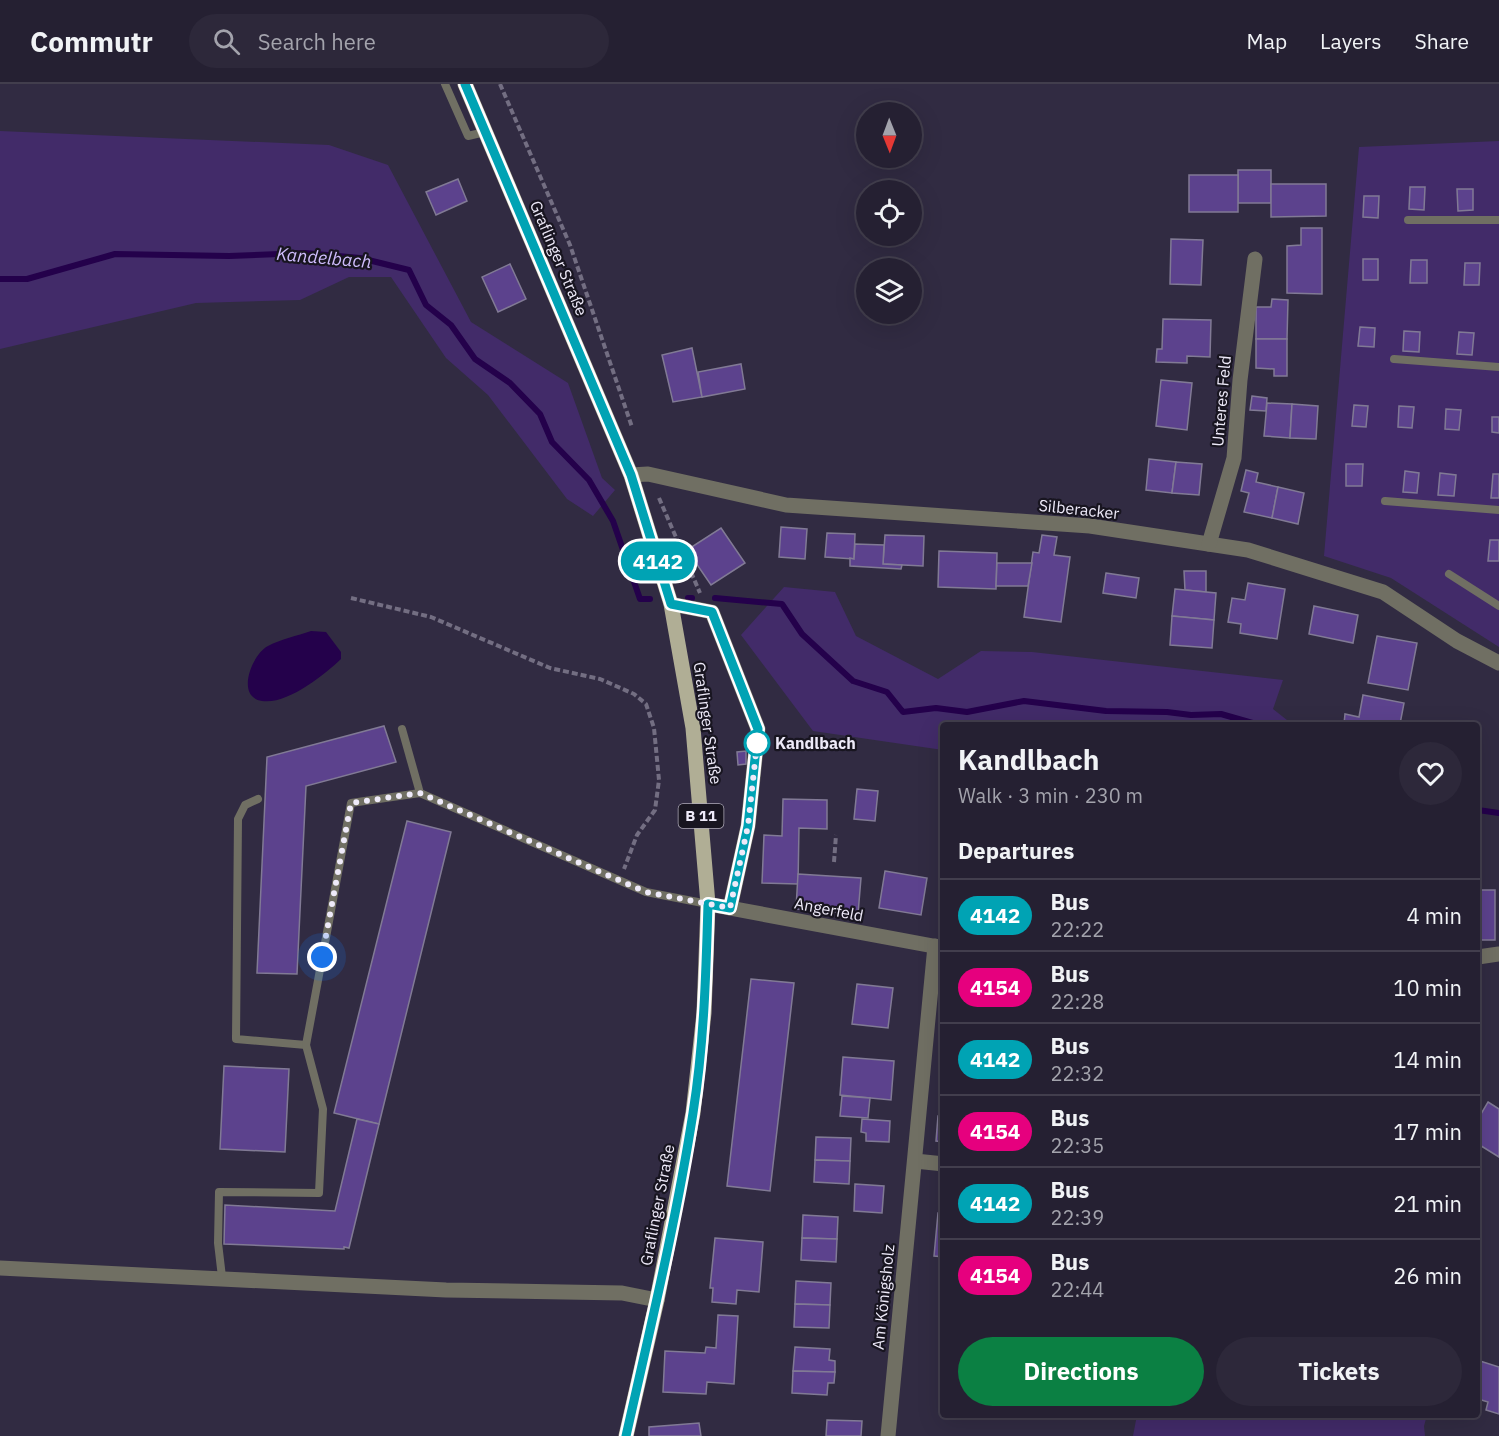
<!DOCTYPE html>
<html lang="en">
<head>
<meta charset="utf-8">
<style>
	body { margin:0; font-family:"IBM Plex Sans",sans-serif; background:#2d283a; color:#f1f3f6; height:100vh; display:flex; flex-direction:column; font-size:22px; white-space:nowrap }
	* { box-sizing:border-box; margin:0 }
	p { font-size:20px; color:#a3a3ac }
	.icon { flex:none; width:33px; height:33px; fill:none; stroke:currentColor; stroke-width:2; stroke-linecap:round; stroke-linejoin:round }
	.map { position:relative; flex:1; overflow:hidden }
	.panel { position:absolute; left:940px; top:638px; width:540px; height:696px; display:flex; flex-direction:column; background:#252032; border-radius:6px; box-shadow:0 6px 24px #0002,0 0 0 2px #423e4d }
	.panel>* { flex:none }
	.badge { padding:0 12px; border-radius:20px; font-size:21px; line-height:39px }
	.needle { width:39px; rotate:179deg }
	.fabs { position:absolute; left:856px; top:18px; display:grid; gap:12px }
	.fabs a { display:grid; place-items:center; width:66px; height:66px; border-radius:50%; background:#252032; box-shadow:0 6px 24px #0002,0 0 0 2px #423e4d; font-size:30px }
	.you { position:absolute; width:30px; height:30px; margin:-15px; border:4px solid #fff; border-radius:50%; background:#1a73e8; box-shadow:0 0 0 9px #1a73e833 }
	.map>.badge { position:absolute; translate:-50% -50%; box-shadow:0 0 0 3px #fff }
	h2 { padding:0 18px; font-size:22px; line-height:54px }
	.round { display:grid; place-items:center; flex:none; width:63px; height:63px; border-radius:32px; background:#2d283a }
	.head { display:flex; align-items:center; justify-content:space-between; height:102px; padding:0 18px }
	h1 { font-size:28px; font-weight:700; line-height:45px }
	.primary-button { display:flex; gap:12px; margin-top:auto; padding:12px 18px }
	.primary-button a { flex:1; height:69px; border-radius:36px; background:#0b8043; color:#fff; font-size:24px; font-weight:700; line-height:69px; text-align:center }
	.primary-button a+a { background:#2d283a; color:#f1f3f6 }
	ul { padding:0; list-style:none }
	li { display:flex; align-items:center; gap:18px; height:72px; padding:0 18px; border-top:2px solid #423e4d }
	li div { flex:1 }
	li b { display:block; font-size:22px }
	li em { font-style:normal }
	li .badge { min-width:66px; font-weight:700; text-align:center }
	header { display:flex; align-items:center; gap:36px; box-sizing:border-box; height:84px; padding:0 30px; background:#252032; border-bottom:2px solid #423e4d }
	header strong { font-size:28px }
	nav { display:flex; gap:33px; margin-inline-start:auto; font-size:21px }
	.search { width:420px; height:54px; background:#2d283a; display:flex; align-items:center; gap:15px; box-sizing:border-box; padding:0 21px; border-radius:33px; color:#a3a3ac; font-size:22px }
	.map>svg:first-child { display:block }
	.green { fill:#422b69 }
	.water { fill:#24014b }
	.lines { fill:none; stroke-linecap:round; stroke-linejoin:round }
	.stream { stroke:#24014b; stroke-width:6 }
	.building { fill:#5c428d; stroke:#817a95; stroke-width:1.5 }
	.path { stroke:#736e82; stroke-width:4; stroke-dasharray:6 3; stroke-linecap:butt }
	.lane { stroke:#706f63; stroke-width:8 }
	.street { stroke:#706f63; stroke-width:15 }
	.primary { stroke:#b0ae95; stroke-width:15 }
	.line-casing { stroke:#fff; stroke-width:14 }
	.line { stroke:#00a3b4; stroke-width:9 }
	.walk { stroke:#eeeaf9; stroke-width:6; stroke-dasharray:0 10.8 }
	.stop-dot { fill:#fff; stroke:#00a3b4; stroke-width:3 }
	.labels { text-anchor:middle; stroke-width:4.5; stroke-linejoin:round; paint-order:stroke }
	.shield { fill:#181520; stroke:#aeaab8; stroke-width:1.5 }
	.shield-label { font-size:15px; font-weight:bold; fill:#eeeaf9 }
	.street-label { font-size:16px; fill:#eeeaf9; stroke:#181520 }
	.stop-label { font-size:16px; font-weight:bold; fill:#eeeaf9; stroke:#181520; text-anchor:start }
	.water-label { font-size:18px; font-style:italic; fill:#cebcfc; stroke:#181520 }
</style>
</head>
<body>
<header>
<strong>Commutr</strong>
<div class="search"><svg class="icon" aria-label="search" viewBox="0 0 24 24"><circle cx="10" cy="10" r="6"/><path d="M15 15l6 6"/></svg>Search here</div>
<nav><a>Map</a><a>Layers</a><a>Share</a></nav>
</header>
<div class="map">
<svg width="1499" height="1352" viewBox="0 0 1499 1352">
	<rect width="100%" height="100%" fill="#312b42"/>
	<!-- green -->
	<g class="green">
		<polygon points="0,47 329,61 388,81 471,238 568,299 602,394 615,406 593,432 567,415 488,311 446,274 391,193 349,193 300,216 196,219 0,265"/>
		<polygon points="1499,57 1499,563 1391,494 1324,472 1359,63"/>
		<polygon points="784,503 835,508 856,552 938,595 981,567 1032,568 1283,596 1273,625 1292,640 944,640 943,666 813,647 741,551"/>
		<polygon points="1137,1331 1137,1330 1427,1331 1424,1342 1425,1352 1133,1352"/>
	</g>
	<!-- water -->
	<path class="water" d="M311,547l15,1 15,20v7c-17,16 -54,46 -79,42 -27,-4 -10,-47 6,-55 13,-7 29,-10 43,-15z"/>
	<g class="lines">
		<!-- stream -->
		<g class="stream">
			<polyline points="0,195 27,195 115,170 229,172 305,169 360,174 409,186 426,221 451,241 475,275 510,299 540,330 552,358 589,396 613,437 640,515 650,515"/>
			<polyline points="688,514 692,514"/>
			<polyline points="715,514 782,520 802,550 853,597 887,608 903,628 936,624 967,628 1024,617 1106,627 1167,628 1191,631 1221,630 1256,640"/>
			<polyline points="1478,726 1499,729"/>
		</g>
	</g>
	<!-- building -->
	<g class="building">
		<rect x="1238" y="86" width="33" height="33"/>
		<rect x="1189" y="91" width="49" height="37"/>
		<polygon points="458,95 467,117 436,131 426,108"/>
		<polygon points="1271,100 1326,100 1326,132 1271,133"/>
		<polygon points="1410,103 1425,103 1424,126 1409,125"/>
		<polygon points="1457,105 1473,105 1473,126 1458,127"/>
		<polygon points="1364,112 1379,112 1378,134 1363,133"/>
		<polygon points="1301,144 1322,144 1322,210 1287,209 1287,162 1301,161"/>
		<polygon points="1171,155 1203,156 1201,201 1170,200"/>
		<rect x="1363" y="175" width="15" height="21"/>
		<polygon points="1411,176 1427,176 1427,199 1410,199"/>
		<polygon points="1465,179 1480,179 1479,201 1464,201"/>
		<polygon points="510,180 526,215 498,228 482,193"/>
		<polygon points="1272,215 1288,216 1287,255 1256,255 1256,223 1271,223"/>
		<polygon points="1163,235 1211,236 1210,273 1187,272 1187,279 1156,278 1157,265 1162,265"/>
		<polygon points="1360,243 1375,244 1374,263 1358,262"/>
		<polygon points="1404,247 1420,248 1419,268 1403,267"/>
		<polygon points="1459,248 1474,249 1472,271 1457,270"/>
		<polygon points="1256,255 1287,255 1287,292 1274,292 1274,285 1256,284"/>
		<polygon points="692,264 702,313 673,318 662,271"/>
		<polygon points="741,280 745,305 702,313 698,288"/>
		<polygon points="1161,296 1192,299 1187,346 1156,342"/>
		<polygon points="1252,312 1267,314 1266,327 1250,326"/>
		<polygon points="1267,319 1292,320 1290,354 1264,352"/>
		<polygon points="1292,320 1318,322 1316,355 1290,354"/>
		<polygon points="1354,321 1368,322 1366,343 1352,342"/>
		<polygon points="1399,322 1414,323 1412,344 1398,343"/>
		<polygon points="1446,325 1461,326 1459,346 1445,345"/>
		<polygon points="1492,333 1499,333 1499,349 1492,348"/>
		<polygon points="1149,375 1176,378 1172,409 1146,406"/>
		<polygon points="1176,378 1202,380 1199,411 1172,409"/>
		<polygon points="1346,380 1363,380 1362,402 1346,402"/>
		<polygon points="1246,386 1258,389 1256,398 1278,403 1272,434 1244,428 1249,409 1241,407"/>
		<polygon points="1405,387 1419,389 1417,409 1403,408"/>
		<polygon points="1440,389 1456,391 1454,412 1438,411"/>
		<polygon points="1493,390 1499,390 1499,414 1491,414"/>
		<polygon points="1278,403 1304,409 1298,440 1272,434"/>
		<polygon points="781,443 807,445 805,475 779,473"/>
		<polygon points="721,444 745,479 711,501 687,466"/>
		<polygon points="827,449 855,450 854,475 825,473"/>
		<polygon points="885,451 924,452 923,482 883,480"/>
		<polygon points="1042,451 1057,453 1054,471 1070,473 1061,538 1024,533 1033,468 1039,469"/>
		<polygon points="1490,456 1499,456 1499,477 1488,477"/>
		<polygon points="855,460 884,461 883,480 902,481 901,485 850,482 850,474 854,475"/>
		<polygon points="939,467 997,469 996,505 938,503"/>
		<polygon points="997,479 1032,479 1028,502 996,502"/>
		<polygon points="1184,487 1206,487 1206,508 1185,506"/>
		<polygon points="1106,489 1139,494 1136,514 1103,509"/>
		<polygon points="1248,499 1285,505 1277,555 1240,549 1241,540 1228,538 1232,514 1245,516"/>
		<polygon points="1175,505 1216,509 1214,536 1172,532"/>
		<polygon points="1314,522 1358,531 1353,559 1309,550"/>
		<polygon points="1172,532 1214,536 1212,564 1170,561"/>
		<polygon points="1377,552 1417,559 1408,606 1368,599"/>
		<polygon points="1363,611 1404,619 1400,640 1344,640 1345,630 1359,633"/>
		<polygon points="384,642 396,678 306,702 297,890 257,889 267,673"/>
		<polygon points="746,667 746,680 738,681 737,668"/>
		<polygon points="857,705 878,707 875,737 854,735"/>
		<polygon points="783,715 827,716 827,745 799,744 798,800 762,799 764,751 782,752"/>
		<polygon points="407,737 451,748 379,1040 334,1029"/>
		<polygon points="885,787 927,794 921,831 879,824"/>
		<polygon points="798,790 861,794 858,830 796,825"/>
		<rect x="1478" y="806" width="17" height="50"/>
		<polygon points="751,895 794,899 770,1107 727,1102"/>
		<polygon points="857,900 893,904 888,944 852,940"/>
		<polygon points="843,973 894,977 891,1016 840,1011"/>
		<polygon points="224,982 289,985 285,1068 220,1065"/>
		<polygon points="842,1012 870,1014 868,1034 840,1032"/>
		<polygon points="1488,1018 1499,1025 1499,1073 1478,1060 1478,1035"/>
		<polygon points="938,1032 944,1032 944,1058 936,1057"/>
		<polygon points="357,1035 379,1040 349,1164 344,1163 344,1165 224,1160 225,1121 335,1127"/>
		<polygon points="862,1035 890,1037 889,1058 866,1057 866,1049 861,1048"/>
		<polygon points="816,1053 851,1054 850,1077 815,1076"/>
		<polygon points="815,1076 850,1077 849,1100 814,1098"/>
		<polygon points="855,1100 884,1102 882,1129 854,1127"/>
		<polygon points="938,1129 944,1130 944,1173 934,1172"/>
		<polygon points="803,1131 838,1133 837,1155 802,1154"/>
		<polygon points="715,1154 763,1158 759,1208 737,1206 736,1220 712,1218 713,1204 710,1204"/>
		<polygon points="802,1154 837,1155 836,1178 801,1176"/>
		<polygon points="796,1197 831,1199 830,1221 795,1220"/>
		<polygon points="795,1220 830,1221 829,1244 794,1243"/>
		<polygon points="718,1231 738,1232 734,1300 707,1298 706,1310 663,1308 665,1267 705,1269 706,1263 716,1264"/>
		<polygon points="795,1263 830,1265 829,1276 835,1277 835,1288 793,1287"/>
		<polygon points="1480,1277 1499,1283 1499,1330 1486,1326 1488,1318 1478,1315 1478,1285"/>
		<polygon points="793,1287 835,1288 834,1299 828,1299 827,1311 792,1309"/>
		<polygon points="827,1336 862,1337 861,1352 826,1352"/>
		<polygon points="699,1339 701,1352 649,1352 649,1343"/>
	</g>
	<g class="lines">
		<!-- path -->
		<g class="path">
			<polyline points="500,0 570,161 632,343"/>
			<polyline points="659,414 700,509"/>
			<polyline points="351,514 431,533 550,584 600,595 634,610 646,620 654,644 659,696 655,726 637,751 624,785"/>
			<polyline points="834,778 836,751"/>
		</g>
		<!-- lane -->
		<g class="lane">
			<polyline points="445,0 468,52 485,48"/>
			<polyline points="1408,136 1499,136"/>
			<polyline points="1394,275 1499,283"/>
			<polyline points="1385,417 1499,426"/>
			<polyline points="1449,490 1499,522"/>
			<polyline points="402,645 420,709"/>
			<polyline points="258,715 245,721 238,735 236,955 306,961"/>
			<polyline points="222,1193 218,1159 219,1108 319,1109 323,1025 306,961 351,719 420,709 646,808 708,820"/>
		</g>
		<!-- street -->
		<g class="street">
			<polyline points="631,391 648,390 786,421 1090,442 1248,466 1383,508 1457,557 1499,579"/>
			<polyline points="1209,460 1234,374 1240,296 1255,175"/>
			<polyline points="671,520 712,528 758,645 748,742 730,824"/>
			<polyline points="708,820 944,864"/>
			<polyline points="1478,873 1499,870"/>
			<polyline points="915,1077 944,1080"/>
			<polyline points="0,1184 446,1206 622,1209 657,1216"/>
			<polyline points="888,1352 935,862"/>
		</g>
		<!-- primary -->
		<polyline class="primary" points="465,0 631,391 671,520 693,644 708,820 704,929 693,1029 657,1216 626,1352"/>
	</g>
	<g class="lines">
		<!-- line casing -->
		<g class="line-casing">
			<path id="line" d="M465,0l166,391 40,129 41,8 46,117 -10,97 -18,82 -22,-4c-2,70 -4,140 -15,209 -17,109 -43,216 -67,323"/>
		</g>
		<!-- line -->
		<use href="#line" class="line"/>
		<!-- walk -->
		<polyline class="walk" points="322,873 351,719 420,709 646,808 730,824 748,742 757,659"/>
	</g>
	<!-- markers -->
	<circle class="stop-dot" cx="757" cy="659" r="12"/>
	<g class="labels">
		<!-- shield labels -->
		<rect class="shield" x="678.5" y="720" width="45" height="24" rx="4.5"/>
		<g class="shield-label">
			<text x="701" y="737">B 11</text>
		</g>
		<!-- street labels -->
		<g class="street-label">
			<text transform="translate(559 174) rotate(67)" y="6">Graflinger Straße</text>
			<text transform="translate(1221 317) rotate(-85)" y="6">Unteres Feld</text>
			<text transform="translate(1079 425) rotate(6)" y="6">Silberacker</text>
			<text transform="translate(708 639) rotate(82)" y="6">Graflinger Straße</text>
			<text transform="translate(829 825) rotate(11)" y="6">Angerfeld</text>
			<text transform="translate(657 1121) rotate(-79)" y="6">Graflinger Straße</text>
			<text transform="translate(883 1213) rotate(-84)" y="6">Am Königsholz</text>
		</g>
		<!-- stop labels -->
		<g class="stop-label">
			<text x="775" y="665">Kandlbach</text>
		</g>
		<!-- water labels -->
		<g class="water-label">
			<text transform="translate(324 174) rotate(5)" y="6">Kandelbach</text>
		</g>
	</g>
</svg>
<div class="fabs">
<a><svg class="needle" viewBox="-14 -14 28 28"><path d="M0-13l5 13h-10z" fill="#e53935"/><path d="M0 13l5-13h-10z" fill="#a3a3ac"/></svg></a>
<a><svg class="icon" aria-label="locate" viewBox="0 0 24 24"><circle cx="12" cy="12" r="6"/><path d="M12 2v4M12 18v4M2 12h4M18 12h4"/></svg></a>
<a><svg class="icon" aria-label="layers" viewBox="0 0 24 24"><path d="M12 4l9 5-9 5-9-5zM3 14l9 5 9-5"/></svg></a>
</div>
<div class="you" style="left:322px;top:873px"></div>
<b class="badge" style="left:658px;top:477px;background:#00a3b4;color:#fff">4142</b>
<section class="panel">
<div class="head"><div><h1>Kandlbach</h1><p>Walk · 3 min · 230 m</p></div><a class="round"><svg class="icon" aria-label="heart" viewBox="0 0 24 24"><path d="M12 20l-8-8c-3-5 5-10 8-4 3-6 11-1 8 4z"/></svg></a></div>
<h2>Departures</h2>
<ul>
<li><span class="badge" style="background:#00a3b4;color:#fff">4142</span><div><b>Bus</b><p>22:22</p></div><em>4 min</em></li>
<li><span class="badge" style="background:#e6007e;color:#fff">4154</span><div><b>Bus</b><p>22:28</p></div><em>10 min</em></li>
<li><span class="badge" style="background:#00a3b4;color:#fff">4142</span><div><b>Bus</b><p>22:32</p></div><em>14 min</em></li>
<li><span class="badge" style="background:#e6007e;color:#fff">4154</span><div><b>Bus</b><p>22:35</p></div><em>17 min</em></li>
<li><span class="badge" style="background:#00a3b4;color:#fff">4142</span><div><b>Bus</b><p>22:39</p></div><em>21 min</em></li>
<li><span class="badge" style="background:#e6007e;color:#fff">4154</span><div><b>Bus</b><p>22:44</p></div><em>26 min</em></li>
</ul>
<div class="primary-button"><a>Directions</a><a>Tickets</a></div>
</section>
</div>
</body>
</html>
